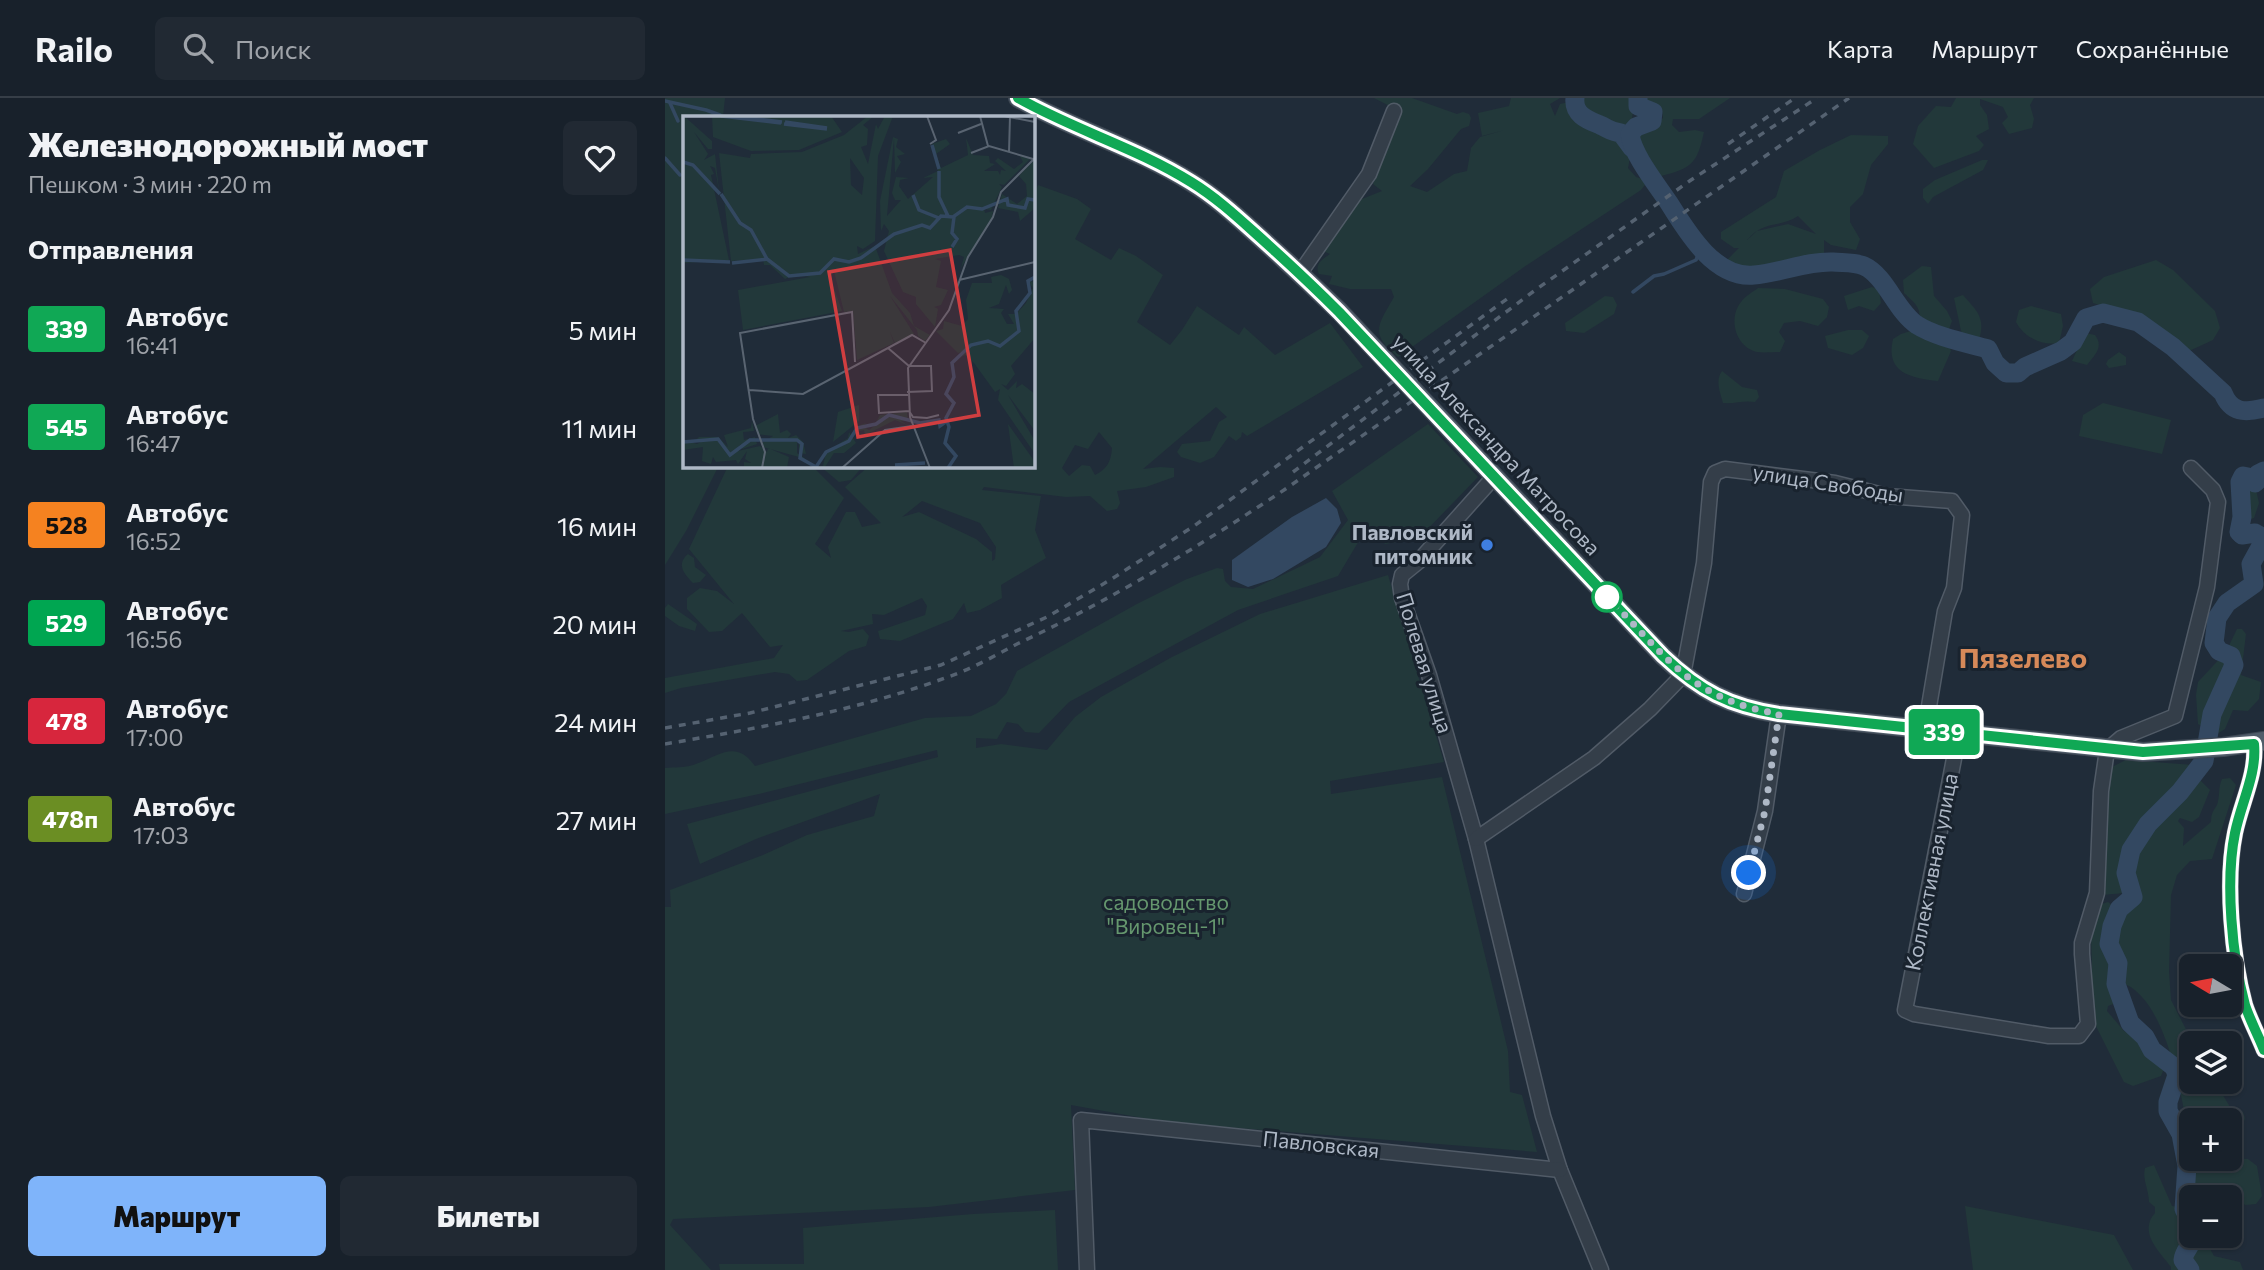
<!DOCTYPE html>
<html lang="ru">
<head>
<meta charset="utf-8">
<style>
	body { margin:0; font-family:Commissioner,sans-serif; background:#212933; color:#f1f3f6; height:100vh; display:flex; flex-direction:column; font-size:26px; white-space:nowrap }
	* { box-sizing:border-box; margin:0 }
	p { font-size:23px; color:#9fa3a9 }
	.icon { flex:none; width:38px; height:38px; fill:none; stroke:currentColor; stroke-width:2; stroke-linecap:round; stroke-linejoin:round }
	.map { position:relative; flex:1; overflow:hidden }
	.details { display:flex; flex-direction:column; background:#18212b; width:665px }
	.details>* { flex:none }
	.badge { padding:0 14px; border-radius:5px; font-size:24px; line-height:46px }
	.needle { width:46px; rotate:280deg }
	.buttons { position:absolute; left:1514px; top:856px; display:grid; gap:14px }
	.buttons a { display:grid; place-items:center; width:63px; height:63px; border-radius:10px; background:#18212b; box-shadow:0 2px 5px #0004,0 0 0 2px #363e47; font-size:35px }
	.you { position:absolute; width:35px; height:35px; margin:-18px; border:5px solid #fff; border-radius:50%; background:#1a73e8; box-shadow:0 0 0 10px #1a73e833 }
	.map>.badge { position:absolute; translate:-50% -50%; box-shadow:0 0 0 4px #fff }
	h2 { padding:0 28px; font-size:26px; line-height:63px }
	.round { display:grid; place-items:center; flex:none; width:74px; height:74px; border-radius:10px; background:#212933 }
	.summary { display:flex; align-items:center; justify-content:space-between; height:119px; padding:0 28px }
	h1 { font-size:33px; font-weight:800; line-height:52px }
	.button { display:flex; gap:14px; margin-top:auto; padding:14px 28px }
	.button a { flex:1; height:80px; border-radius:10px; background:#7fb4fa; color:#111; font-size:28px; font-weight:800; line-height:80px; text-align:center }
	.button a+a { background:#212933; color:#f1f3f6 }
	ul { padding:0; list-style:none }
	li { display:flex; align-items:center; gap:21px; height:98px; padding:0 28px }
	li div { flex:1 }
	li b { display:block; font-size:26px }
	li em { font-style:normal }
	li .badge { min-width:77px; font-weight:700; text-align:center }
	header { display:flex; align-items:center; gap:42px; box-sizing:border-box; height:98px; padding:0 35px; background:#18212b; border-bottom:2px solid #363e47 }
	header strong { font-size:33px }
	nav { display:flex; gap:38px; margin-inline-start:auto; font-size:24px }
	.search { width:490px; height:63px; background:#212933; display:flex; align-items:center; gap:18px; box-sizing:border-box; padding:0 24px; border-radius:10px; color:#9fa3a9; font-size:26px }
	main { display:flex; flex:1; min-height:0 }
	.map>svg:first-child { display:block }
	.green { fill:#22383a; fill-rule:evenodd }
	.water { fill:#334861 }
	.lines { fill:none; stroke-linecap:round; stroke-linejoin:round }
	.stream { stroke:#334861; stroke-width:3.5 }
	.river { stroke:#334861; stroke-width:19 }
	.minor-casing { stroke:#515b67; stroke-width:17 }
	.major-casing { stroke:#3d4753; stroke-width:20 }
	.minor { stroke:#343e49; stroke-width:14 }
	.major { stroke:#515d6a; stroke-width:18 }
	.rail { stroke:#556271; stroke-width:3.5; stroke-dasharray:7 7; stroke-linecap:butt }
	.line-casing { stroke:#fff; stroke-width:16 }
	.line { stroke:#10a855; stroke-width:10 }
	.walk { stroke:#aeb8c6; stroke-width:7; stroke-dasharray:0 12.6 }
	.shop-dot { fill:#3f7fe0; stroke:#19232e; stroke-width:2.5 }
	.stop-dot { fill:#fff; stroke:#10a855; stroke-width:3.5 }
	.labels { text-anchor:middle; stroke-width:6; stroke-linejoin:round; paint-order:stroke }
	.street-label { font-size:21px; fill:#aeb8c6; stroke:#19232e }
	.poi-label { font-size:21px; font-weight:bold; fill:#aeb8c6; stroke:#19232e; text-anchor:end }
	.park-label { font-size:21px; fill:#65976e; stroke:#19232e }
	.district-label { font-size:28px; font-weight:bold; fill:#d68959; stroke:#19232e }
	.inset-river { fill:none; stroke:#334861; stroke-width:3.5 }
	.inset-road { fill:none; stroke:#596471; stroke-width:2 }
	.view { fill:#d03e40; fill-opacity:0.15; stroke:#d03e40; stroke-width:3.5 }
	.inset-edge { fill:none; stroke:#aeb8c6; stroke-width:3.5 }
</style>
</head>
<body>
<header>
<strong>Railo</strong>
<div class="search"><svg class="icon" aria-label="search" viewBox="0 0 24 24"><circle cx="10" cy="10" r="6"/><path d="M15 15l6 6"/></svg>Поиск</div>
<nav><a>Карта</a><a>Маршрут</a><a>Сохранённые</a></nav>
</header>
<main>
<section class="details">
<div class="summary"><div><h1>Железнодорожный мост</h1><p>Пешком · 3 мин · 220 m</p></div><a class="round"><svg class="icon" aria-label="heart" viewBox="0 0 24 24"><path d="M12 20l-8-8c-3-5 5-10 8-4 3-6 11-1 8 4z"/></svg></a></div>
<h2>Отправления</h2>
<ul>
<li><span class="badge" style="background:#10a855;color:#fff">339</span><div><b>Автобус</b><p>16:41</p></div><em>5 мин</em></li>
<li><span class="badge" style="background:#10a855;color:#fff">545</span><div><b>Автобус</b><p>16:47</p></div><em>11 мин</em></li>
<li><span class="badge" style="background:#f58220;color:#111">528</span><div><b>Автобус</b><p>16:52</p></div><em>16 мин</em></li>
<li><span class="badge" style="background:#00a651;color:#fff">529</span><div><b>Автобус</b><p>16:56</p></div><em>20 мин</em></li>
<li><span class="badge" style="background:#d7263d;color:#fff">478</span><div><b>Автобус</b><p>17:00</p></div><em>24 мин</em></li>
<li><span class="badge" style="background:#6b8e23;color:#fff">478п</span><div><b>Автобус</b><p>17:03</p></div><em>27 мин</em></li>
</ul>
<div class="button"><a>Маршрут</a><a>Билеты</a></div>
</section>
<div class="map">
<svg width="1599" height="1172" viewBox="0 0 1599 1172">
	<rect width="100%" height="100%" fill="#202c39"/>
	<!-- green -->
	<g class="green">
		<polygon points="0,0 60,0 58,19 19,19 19,368 53,369 21,433 0,467"/>
		<path d="M709,0h38l45,16 6,-2 6,2 2,4 -2,8 -8,3 -33,40 -18,17 17,6 27,-18 13,-3 4,-23 9,-11 25,-7 -23,6 -4,-23 31,-7 2,-8h49l-10,6 5,12 5,-12 9,-2 2,-4h63l-2,22 -10,17 8,21 -2,10 8,9 12,4 -7,9 -117,77 -126,90c-29,-23 -20,-32 -4,-60l-3,-8h-41l-21,-5 3,-8 -13,-2c-5,-10 4,-15 11,-20l-9,-4 36,-49 25,-10 -9,-7 28,-72z"/>
		<path d="M977,0h88l-31,21h-26l-1,6 7,7 16,-2 9,2c-7,32 -12,36 -43,44 -8,-11 -37,-37 -19,-48 8,-4 15,-3 21,-10l-1,-9 -8,-5 -9,4z"/>
		<polygon points="1291,0 1369,0 1365,7 1369,21 1367,30 1344,36 1337,25 1343,19 1338,9 1315,1 1315,7 1322,17 1324,31 1311,38 1319,47 1314,53 1269,70 1248,46 1253,28 1271,8 1286,9"/>
		<path d="M1186,37l37,1v8l-17,21 -8,29 -13,13v15l10,17 -4,11 -25,-5 -7,-5v14l-84,18 -16,-9 15,-15h-5l-13,-9v-7l55,-35 8,-26 36,-21zM1133,118l18,18 -28,-10 -31,7 -10,9c16,-20 33,-12 51,-24z"/>
		<polygon points="1317,62 1323,62 1318,72 1268,99 1263,106 1258,100 1258,91 1270,82"/>
		<path d="M373,87l39,14 14,10 -16,30 36,21 8,-12 17,8 27,19 -26,47 33,23 12,-15 15,-24 42,29 5,-8 31,28 55,-32 33,44 -116,69 -5,-4 -1,5 -5,4 -7,-5 -15,21 -14,6 -19,-6 -4,-5 5,-8 28,-3 9,-19 8,-5 -11,-10 -73,62 17,-2 14,1v9l-28,10 -29,4 3,12 -3,6 -10,2 -17,-15 -24,1 -82,-10 -2,3 59,6 -6,34 11,28 -45,27 1,13 -22,12 -13,3 -3,-10 -11,16 -53,22 -20,-2 -2,-8 47,-16 2,-9 -5,-8 -38,17 -12,-1 1,10 -32,7 8,1 14,-3 6,7 -3,10 -17,5 -42,29 -10,1 -8,-7 -14,-2 -94,16 -16,5v-15l109,-20 9,-13 -13,2 -28,-34 -20,18 -13,1 -22,-23v-11l13,-10 17,3 17,13 -45,-55 39,-83h84l32,32 -29,46 16,14 -3,-11 18,-35h9l7,15 19,-4 -36,-36 24,-21h114l19,4 31,-4c0,-11 -2,-28 3,-37l-3,-2v-230zM434,334l13,16c-1,14 -5,21 -17,27l-5,-9 -8,-1 -13,11 -7,-8 13,-23 13,4zM257,403l58,22 16,24 -1,12 -3,2v-9l-16,-13 -57,-27 -17,5z"/>
		<polygon points="1491,162 1508,172 1550,213 1555,230 1548,242 1524,253 1478,221 1428,205 1425,191 1439,179"/>
		<path d="M1257,168l9,1 3,29 13,15 5,10 -6,16 5,14 -13,30c-27,-3 -53,-8 -45,-42l8,-5 16,-5c6,-20 1,-23 -13,-36l-1,-13z"/>
		<polygon points="1207,189 1214,192 1216,205 1209,213 1194,208 1183,212 1179,198"/>
		<path d="M1093,190l27,1 38,10 6,8 -2,10 -9,9 -18,-5 -16,2 -5,9 6,9 -5,11c-7,0 -16,1 -23,0 -22,-5 -29,-34 -16,-50 4,-6 12,-10 17,-14z"/>
		<path d="M1298,197c14,16 23,23 16,45h-16l-9,-42z"/>
		<polygon points="940,198 948,199 952,207 949,216 919,235 901,233 900,225"/>
		<path d="M1366,208l30,8 2,12 -4,17c-18,3 -35,-6 -43,-21l3,-12z"/>
		<polygon points="1183,232 1197,232 1204,238 1198,250 1187,257 1163,250 1160,238"/>
		<path d="M1420,235l10,2c9,12 0,20 -8,30l-15,-4z"/>
		<polygon points="1454,254 1461,259 1461,267 1444,270 1441,266 1443,262"/>
		<path d="M1057,273l20,16 15,3 2,7 -4,5c-11,-2 -20,2 -32,1 -3,-11 -8,-23 -1,-32z"/>
		<polygon points="1438,305 1506,322 1497,356 1414,338 1418,317"/>
		<path d="M763,326l50,53 -59,61 -34,6 -10,-13 -12,3 -25,42 -100,34 -169,92 -30,31 -14,-1 -7,-8 -11,-2 -10,17 -21,-1v10l25,-4 46,6 28,-33 26,-20 71,-40 88,-43 128,-39 56,187 -114,19 1,13 111,-17 66,274 2,41 12,3 15,57 -372,-30 -94,-17 4,85 -146,17 -256,12 -3,6 41,45h-46v-363h6l-1,-17 93,-35 44,-20 67,-19 6,-22 -124,45 -56,25 -13,-40 251,-67 -1,-7 -178,44 -94,20v-46c9,-1 19,0 28,-3 25,-8 42,-27 62,1l170,-48 46,-2 25,-12 10,-10 11,-23 118,-66 52,-26 30,-11 6,1 2,12 6,6 22,2 67,-32 28,-37 -16,-29z"/>
		<polygon points="155,368 198,368 186,382 174,384"/>
		<polygon points="1583,385 1590,387 1594,405 1589,420 1582,422 1572,418 1571,402 1577,387"/>
		<path d="M23,456l6,4 1,9 11,8 -6,7 -7,1c-9,-9 -17,-19 -5,-29z"/>
		<polygon points="3,506 32,526 30,533 14,528 0,518 0,510"/>
		<polygon points="1572,531 1577,531 1581,536 1576,577 1596,584 1594,601 1583,613 1568,612 1560,631 1552,636 1533,626 1531,597 1533,584 1561,554"/>
		<path d="M1461,662l68,5 8,7 -2,8 10,10 -11,27 -7,5 -12,-4 -2,3 6,7 -1,18 28,-24c0,-9 2,-10 6,-17 3,-8 1,-17 5,-26l8,-1 6,7 -24,74 -22,2 -13,14 -6,20 -2,77 2,28 22,43 -2,39h24l15,25 13,5 2,6 -7,26 -8,5 -1,-29h-38v5l-5,-6c-8,-38 -23,-124 -66,-137l-5,5 1,16 -8,3 -1,5 17,20 12,4 29,31 -4,10 -28,10 -9,-4 -30,-60 -5,-34 3,-20 -1,-33 8,-30 9,-3 12,10 5,-1 9,-16 -3,-27 -4,-3 -6,2c-2,10 5,16 3,26l-22,2 1,-97 9,-31z"/>
		<path d="M1565,1060l18,1 9,7 5,30 -6,8 -11,1 -12,-13 -10,-4 -10,9h-22v39h21l-3,11 5,9 26,6 3,8h-72v-3c-12,-16 -33,-35 -16,-54v-6l-6,-5c0,-12 -7,-23 -4,-34l9,-3 18,41 7,1 -1,-24c20,-23 21,-23 52,-25z"/>
		<polygon points="1300,1108 1449,1137 1468,1172 1308,1172"/>
		<polygon points="390,1112 393,1172 55,1172 54,1166 139,1166 138,1130 308,1116"/>
	</g>
	<!-- water -->
	<polygon class="water" points="661,400 672,411 676,425 661,449 608,481 583,489 567,482 567,462 627,419"/>
	<g class="lines">
		<!-- stream -->
		<g class="stream">
			<polyline points="0,3 41,12 55,17"/>
			<polyline points="5,5 13,23"/>
			<polyline points="0,60 15,77"/>
			<polyline points="968,194 989,178 999,176 1031,162 1036,149"/>
		</g>
		<!-- river -->
		<g class="river">
			<path d="M910,0c-2,17 13,22 25,27 9,4 11,7 21,8l11,15"/>
			<path d="M973,0v8l15,6 -1,9 -16,6 -6,7c2,20 27,51 39,69 18,29 46,76 85,72 27,-2 52,-14 79,-13 10,1 22,0 31,4 22,10 32,45 53,59 19,12 50,18 71,24l7,14 11,10h12l7,-6 36,-16 12,-9 13,-24 17,-5 35,9 35,25 50,46c8,20 22,20 41,15"/>
			<polyline points="1526,1124 1519,1111 1522,1068 1516,1036 1503,1013 1503,1004 1512,977 1509,969 1487,952 1480,939 1465,925 1451,886 1453,865 1444,846 1447,828 1454,811 1468,799 1461,775 1466,752 1483,726 1515,694 1539,663 1547,616 1569,567 1566,558 1554,553 1549,545 1552,520 1562,505 1589,486 1586,466 1597,446 1597,439 1590,435 1577,437 1574,434 1577,419 1575,384 1578,378 1583,379 1590,385 1593,382 1593,376 1599,373"/>
			<path d="M1525,1172l-7,-10c1,-10 9,-14 10,-24"/>
		</g>
		<!-- minor casing -->
		<g class="minor-casing">
			<g id="minor">
				<polyline points="635,175 704,76 729,13"/>
				<polyline points="829,379 753,464 737,477 735,486 737,500 764,577 811,741 878,1018 895,1072 936,1172"/>
				<polyline points="1294,635 1240,912 1249,916 1384,938 1414,938 1423,926 1417,856 1417,845 1432,795 1436,693 1442,652 1456,640 1510,618 1542,489 1553,404 1548,392 1526,370"/>
				<path d="M1589,646c3,30 -13,59 -19,89 -10,49 -3,124 10,172 5,15 13,30 19,45"/>
				<polyline points="811,741 929,660 985,611 1018,577 1039,465 1046,384 1050,375 1060,371 1170,385 1222,398 1287,403 1297,417 1289,490 1280,513 1260,632"/>
				<polyline points="1079,796 1100,713 1114,616"/>
				<polyline points="422,1172 416,1022 895,1072"/>
			</g>
		</g>
		<!-- major casing -->
		<g class="major-casing">
			<path id="major" d="M353,0c56,32 119,50 173,84 23,14 43,32 63,50 29,26 58,53 86,80l323,344c37,35 66,50 116,58l364,38 80,-5 41,-6"/>
		</g>
		<!-- minor -->
		<use href="#minor" class="minor"/>
		<!-- major -->
		<use href="#major" class="major"/>
		<!-- rail -->
		<g class="rail">
			<polyline points="1063,46 1130,0"/>
			<polyline points="628,374 869,193 1026,82 1152,0"/>
			<polyline points="0,630 85,615 276,567 382,519 445,482 529,428 846,198"/>
			<path d="M0,646c94,-16 190,-33 280,-66 25,-8 49,-22 72,-34 94,-44 181,-97 267,-154l565,-392"/>
		</g>
	</g>
	<g class="lines">
		<!-- line casing -->
		<g class="line-casing">
			<path id="line" d="M353,0c56,32 119,50 173,84 23,14 43,32 63,50 29,26 58,53 85,80l324,344c37,35 66,50 116,58l364,38 111,-8c3,30 -13,59 -19,89 -10,48 -3,124 10,172 5,15 13,30 19,45"/>
		</g>
		<!-- line -->
		<use href="#line" class="line"/>
		<!-- walk -->
		<path class="walk" d="M942,499c60,59 82,102 172,117l-14,97 -16,62"/>
	</g>
	<!-- markers -->
	<circle class="shop-dot" cx="822" cy="447" r="7"/>
	<circle class="stop-dot" cx="942" cy="499" r="14"/>
	<g class="labels">
		<!-- street labels -->
		<g class="street-label">
			<text transform="translate(831 347) rotate(47)" y="7">улица Александра Матросова</text>
			<text transform="translate(1163 386) rotate(9)" y="7">улица Свободы</text>
			<text transform="translate(759 565) rotate(73)" y="7">Полевая улица</text>
			<text transform="translate(1267 774) rotate(-79)" y="7">Коллективная улица</text>
			<text transform="translate(656 1047) rotate(6)" y="7">Павловская</text>
		</g>
		<!-- poi labels -->
		<g class="poi-label">
			<text x="808" y="442">Павловский<tspan x="808" dy="24">питомник</tspan></text>
		</g>
		<!-- park labels -->
		<g class="park-label">
			<text x="501" y="812">садоводство<tspan x="501" dy="24">"Вировец-1"</tspan></text>
		</g>
		<!-- district labels -->
		<g class="district-label">
			<text x="1358" y="570">Пязелево</text>
		</g>
	</g>
	<!-- overview -->
	<g transform="translate(18 18)">
		<rect width="352" height="352" fill="#202c39"/>
		<path d="M1,0l28,25v8h-4l-14,-17 14,22 -4,6 11,-6 4,37 -4,-23 -5,-2 4,8 -3,1 18,85 -46,3zM29,0h119l11,16 -43,18 -48,1 -38,-14zM185,0h6l-11,9 5,4 -1,16 -6,2 7,17 8,-40 2,5 7,-13h8l-15,40 -3,85 -12,8 -6,-3 1,8 17,-8 17,47 18,20 4,13 16,9 -5,6 -7,-5 -1,-6 -27,-34 24,38 -19,9 -5,-11 4,11 -37,17 -4,-49 -9,1 -10,-41 -4,6 12,34 -99,19 -5,-40 72,-13 -14,-3 -11,5 -15,-14h-6l-1,-6 -32,2 -12,-108 31,5 1,-4 51,-2 42,-17zM167,42l14,20 -2,17 -11,-10zM210,21l5,2 -2,8 9,7 -8,2 4,6 -6,11 -1,-35 -7,78 14,-16h-6l-3,-7 4,-16 13,1 -9,2 -1,6 9,13 25,-22 -10,1 15,-7 -6,-27 14,-5 4,5 -14,10 5,14 27,-13 -2,-17 7,17 16,1 1,7 5,1 -11,7h14l2,4 1,-5 5,1 -11,-10 3,-3 16,11 9,-7 -3,-6 10,3 -26,26 -5,-1 3,3 -11,23 -7,-1 1,4 8,-2 -1,6 -31,51 3,-11 -5,-2 -24,4 6,2 -5,26 12,3 -7,15 -7,2 4,2 -3,18 -19,-23v-7l-13,-5 -19,-41 5,-20 -5,-7 -3,7 -1,-30zM352,43v49l-15,13 -2,-9 -20,-4 4,-14 15,10 10,-8 -1,-12 -7,-8zM318,159l8,4 3,11 -3,4 -3,-9 -7,19 -10,4 15,1 -3,4 6,11h7l-6,-10h8l10,-11 7,-15 -5,-6 7,-1v57l-24,28 4,8 -9,12 -5,-2 7,6 9,-9 -1,7 6,-4 13,10v37l-27,-36 27,46v13l-37,-54 2,-11 -5,3 -21,-29 -8,-8 -5,2 6,-6 -9,2 -22,-22 7,-2 1,-8 18,5 6,-7 -2,-19 6,-17h20l-1,-6zM176,289v16l-26,21 5,-30zM224,296l1,9h-7l6,4 -12,-5 -30,15 -1,-5 -9,2v-5l11,-4 -3,3 6,4 16,-12 -9,5 4,-8zM95,298l2,19 7,-3 4,4 -3,4 8,-3 7,7 3,12 -7,-1v-9l-2,-2v11l9,6 -43,-12v-5l10,-6 -16,-2 -2,-8zM69,305l2,10 -11,1 1,8 11,-3 2,7 -15,5 -1,-5 -8,8 27,-6 7,6 1,-4 21,9 -2,11h-43v-6l7,1 -6,-4 2,-8 -9,13 -2,-4 -20,2 -3,-5 -2,7 -9,-3 1,-14 -20,3v-10l14,4 6,-3h-8l4,-4h19l10,10 -4,-12 27,-7zM325,308l27,38v6h-21zM166,316l7,11 -12,10h-10l-9,14 -9,1 7,-2 3,-14 22,-14z" fill="#22383a" fill-rule="evenodd"/>
		<path class="inset-river" d="M38,0l60,7M52,0l47,6M102,6l42,6M101,8l43,5M249,29l7,24M0,46l10,3 27,29M256,55v26l9,19M38,78l19,29 11,7 16,29 22,17 31,-3 14,-14 15,3 12,-4 33,-24 28,-9 8,3 11,-12 12,1 14,-10 15,2 25,-10 1,6 17,3 3,-9 7,1M230,79l6,15 20,8M269,131l5,-8 -5,-6 2,-16M0,144l47,2M49,147l36,-4M0,326l35,-3 12,16 20,-15h47l5,4 -2,14 16,9 10,-15 23,-11 8,-13 19,-4 13,-9 31,8 19,-3 1,6 7,-5M212,349l30,-2M265,352l8,-12 -11,-13 4,-16 -3,-9 8,-15 -8,-9 8,-17 -2,-14 19,-18 17,-4 12,5 19,-15 -3,-20 14,-18 -2,-12 7,-4"/>
		<path class="inset-road" d="M244,0l9,24 -6,4M297,0l8,30M321,0l31,6M275,17l23,-9M326,36l1,-36M288,37l18,-7 44,13M276,164l76,-18M205,232l21,18h22l1,25 -25,1M66,274l54,4 109,-59 14,8M225,279h-30l1,18 30,-2 4,6 14,1 12,-3M79,352l3,-16 -12,-33 -13,-86 112,-21 3,50M159,352l43,-38 27,-4M247,352l-20,-51 -2,-49 41,-58 19,-53 25,-40 8,-25 34,-34"/>
		<path class="view" d="M267,134l29,165 -121,22 -29,-165z"/>
		<rect width="352" height="352" class="inset-edge"/>
	</g>
</svg>
<div class="buttons">
<a><svg class="needle" viewBox="-14 -14 28 28"><path d="M0-13l5 13h-10z" fill="#e53935"/><path d="M0 13l5-13h-10z" fill="#9fa3a9"/></svg></a>
<a><svg class="icon" aria-label="layers" viewBox="0 0 24 24"><path d="M12 4l9 5-9 5-9-5zM3 14l9 5 9-5"/></svg></a>
<a>+</a>
<a>−</a>
</div>
<div class="you" style="left:1084px;top:775px"></div>
<b class="badge" style="left:1279px;top:634px;background:#10a855;color:#fff">339</b>
</div>
</main>
</body>
</html>
